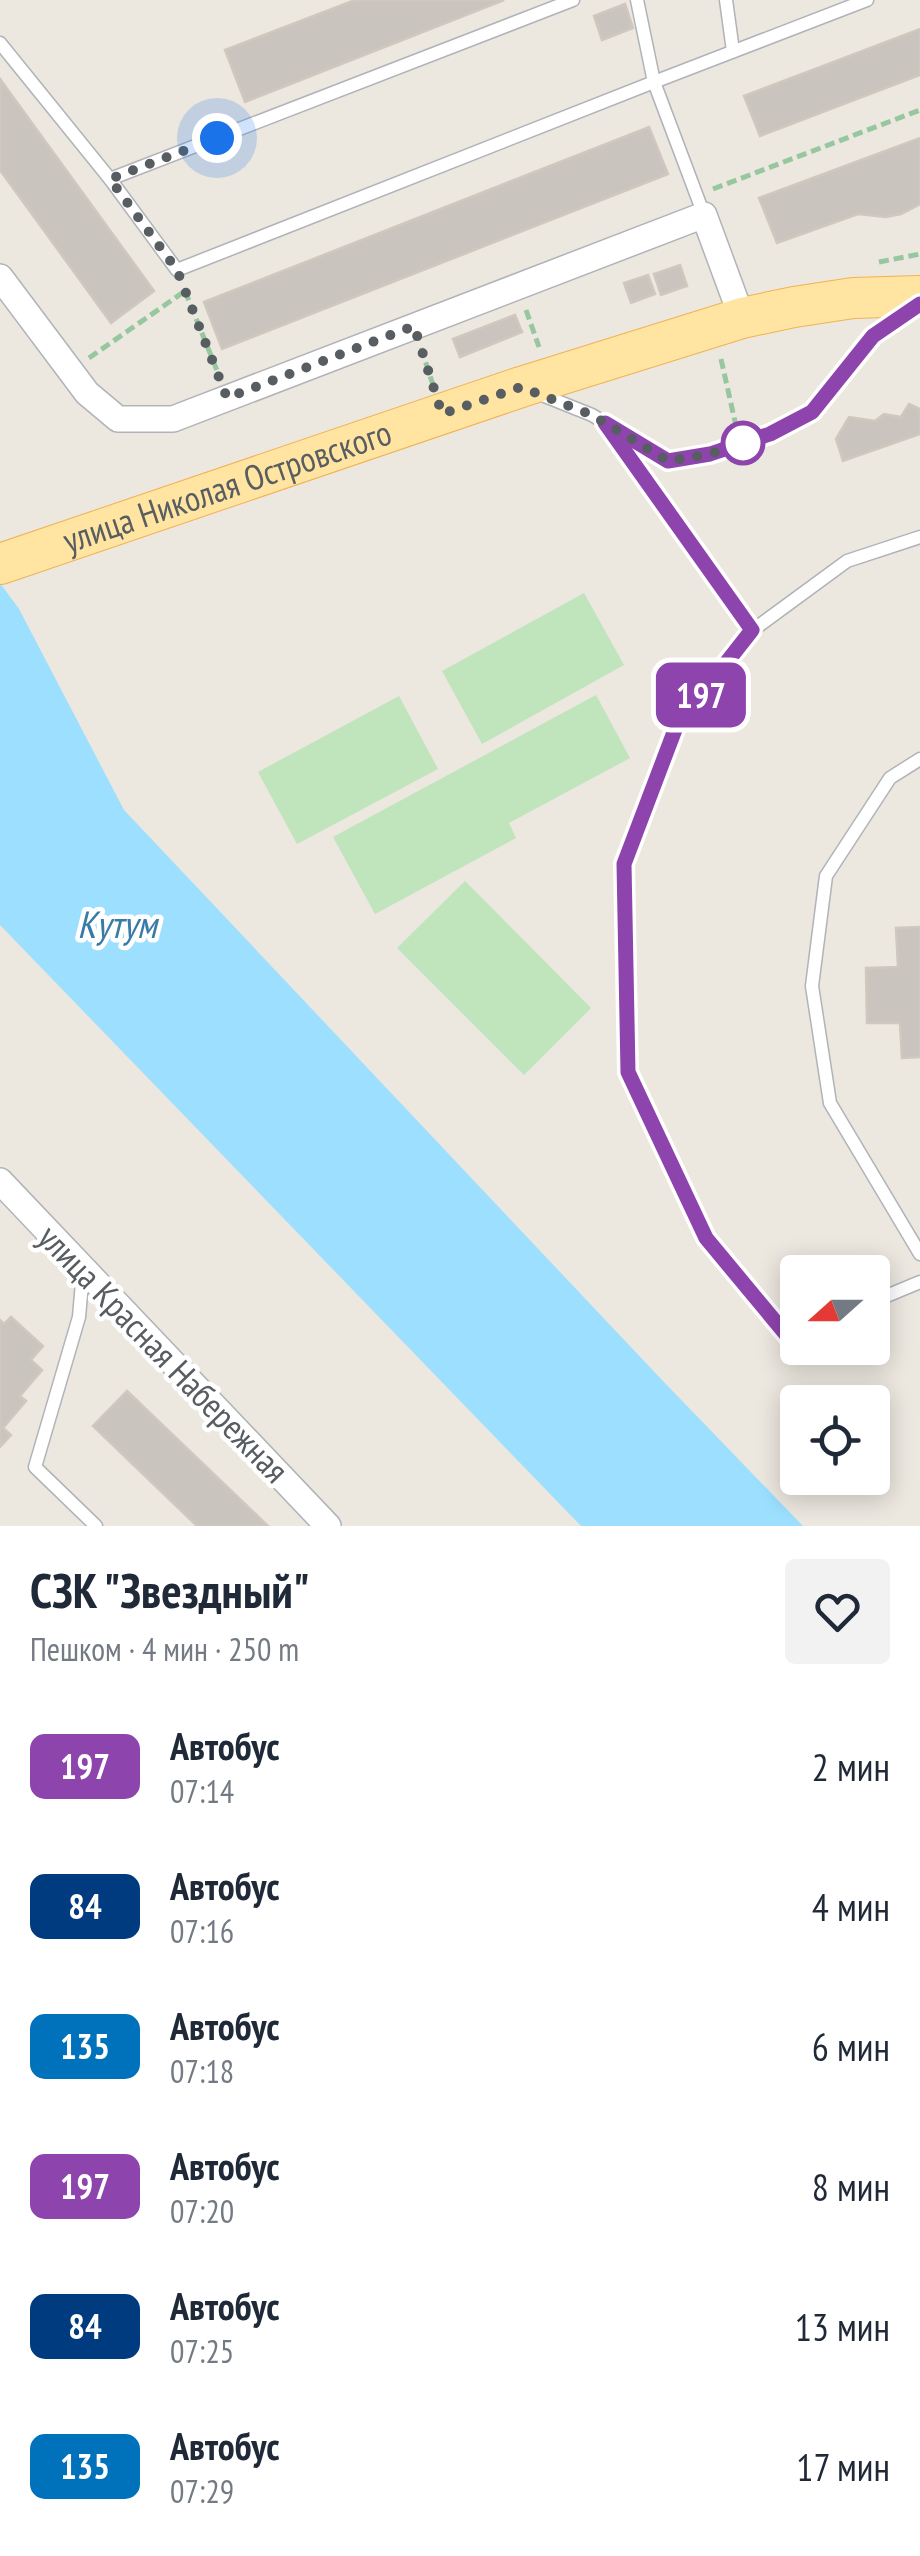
<!DOCTYPE html>
<html lang="ru">
<head>
<meta charset="utf-8">
<style>
	body { margin:0; font-family:"PT Sans Narrow",sans-serif; background:#f2f2f3; color:#1f2937; height:100vh; display:flex; flex-direction:column; font-size:38px; white-space:nowrap }
	* { box-sizing:border-box; margin:0 }
	p { font-size:32px; color:#747a83 }
	.icon { flex:none; width:55px; height:55px; fill:none; stroke:currentColor; stroke-width:2; stroke-linecap:round; stroke-linejoin:round }
	.map { position:relative; height:1526px; overflow:hidden }
	.details { display:flex; flex-direction:column; background:#fff; flex:1 }
	.details>* { flex:none }
	.badge { padding:0 20px; border-radius:15px; font-size:35px; line-height:65px }
	.needle { width:65px; rotate:249deg }
	.tools { position:absolute; left:780px; top:1255px; display:grid; gap:20px }
	.tools a { display:grid; place-items:center; width:110px; height:110px; border-radius:10px; background:#fff; box-shadow:0 5px 25px #0003; font-size:50px }
	.you { position:absolute; width:50px; height:50px; margin:-25px; border:8px solid #fff; border-radius:50%; background:#1a73e8; box-shadow:0 0 0 15px #1a73e833 }
	.map>.badge { position:absolute; translate:-50% -50%; box-shadow:0 0 0 5px #fff }
	.round { display:grid; place-items:center; flex:none; width:105px; height:105px; border-radius:10px; background:#f2f2f3 }
	.headline { display:flex; align-items:center; justify-content:space-between; height:170px; padding:0 30px }
	h1 { font-size:48px; font-weight:800; line-height:75px }
	ul { padding:0; list-style:none }
	li { display:flex; align-items:center; gap:30px; height:140px; padding:0 30px }
	li div { flex:1 }
	li b { display:block; font-size:38px }
	li em { font-style:normal }
	li .badge { min-width:110px; font-weight:700; text-align:center }
	.map>svg:first-child { display:block }
	.green { fill:#c0e4bb }
	.water { fill:#9cdfff }
	.building { fill:#c9c4be; stroke:#d0c8be; stroke-width:2.5 }
	.lines { fill:none; stroke-linecap:round; stroke-linejoin:round }
	.lane-casing { stroke:#b0b4b8; stroke-width:15 }
	.street-casing { stroke:#b0b4b8; stroke-width:28 }
	.primary-casing { stroke:#f1b253; stroke-width:42 }
	.path { stroke:#96c79e; stroke-width:5; stroke-dasharray:10 5; stroke-linecap:butt }
	.lane { stroke:#fff; stroke-width:12 }
	.street { stroke:#fff; stroke-width:25 }
	.primary { stroke:#ffe5a1; stroke-width:40 }
	.line-casing { stroke:#fff; stroke-width:22 }
	.line { stroke:#8e44ad; stroke-width:15 }
	.walk { stroke:#585d61; stroke-width:10; stroke-dasharray:0 18 }
	.stop-dot { fill:#fff; stroke:#8e44ad; stroke-width:5 }
	.labels { text-anchor:middle; stroke-width:9; stroke-linejoin:round; paint-order:stroke }
	.street-label { font-size:35px; fill:#585d61; stroke:#fff }
	.water-label { font-size:38px; font-style:italic; fill:#387ba7; stroke:#fff }
</style>
</head>
<body>
<div class="map">
<svg width="920" height="1526" viewBox="0 0 920 1526">
	<rect width="100%" height="100%" fill="#ece7df"/>
	<!-- green -->
	<g class="green">
		<polygon points="584,593 624,665 482,744 442,671"/>
		<polygon points="596,695 630,758 509,823 516,838 375,914 333,837"/>
		<polygon points="399,696 438,769 297,844 258,772"/>
		<polygon points="465,881 591,1008 524,1075 397,948"/>
	</g>
	<!-- water -->
	<polygon class="water" points="0,583 19,609 124,810 661,1379 803,1526 581,1526 0,925"/>
	<!-- building -->
	<g class="building">
		<polygon points="355,0 504,0 245,102 225,50"/>
		<polygon points="625,4 633,28 602,40 594,16"/>
		<polygon points="920,29 920,75 760,136 744,96"/>
		<polygon points="0,79 154,291 111,323 0,170"/>
		<polygon points="649,127 668,174 222,349 204,302"/>
		<polygon points="920,138 920,204 901,214 886,217 858,214 777,243 759,198"/>
		<polygon points="680,265 687,286 661,295 654,274"/>
		<polygon points="648,275 655,294 631,303 624,283"/>
		<polygon points="515,315 522,332 460,357 453,339"/>
		<polygon points="909,404 920,409 920,434 843,461 836,439 849,417 875,421 884,414 901,417"/>
		<polygon points="920,927 920,1057 902,1058 900,1023 867,1023 866,968 898,967 896,928"/>
		<polygon points="11,1317 43,1346 31,1360 42,1370 20,1396 26,1401 3,1428 11,1435 0,1447 0,1320 4,1324"/>
		<polygon points="127,1391 268,1526 197,1526 93,1426"/>
	</g>
	<g class="lines">
		<!-- lane casing -->
		<g class="lane-casing">
			<g id="lane">
				<polyline points="726,0 733,51"/>
				<polyline points="0,43 110,179 177,270 654,82 637,0"/>
				<polyline points="110,179 573,0"/>
				<polyline points="704,215 654,82 867,0"/>
				<polyline points="537,393 592,415 667,461 710,454 769,434 812,412 873,336 915,307"/>
				<polyline points="609,429 753,630"/>
				<polyline points="920,759 890,778 826,876 812,986 830,1103 920,1254"/>
				<polyline points="83,1271 79,1317 35,1467 96,1526"/>
				<polyline points="872,1302 920,1282"/>
				<polyline points="798,1334 789,1338 706,1238 629,1072 623,864 676,727 753,630 847,561 920,537"/>
			</g>
		</g>
		<!-- street casing -->
		<g class="street-casing">
			<g id="street">
				<polyline points="0,277 87,393 118,419 173,419 704,215 742,318"/>
				<polyline points="0,1181 328,1526"/>
			</g>
		</g>
		<!-- primary casing -->
		<g class="primary-casing">
			<g id="primary">
				<path id="s1" d="M0,564l521,-177 221,-69 52,-11 59,-9 67,-2"/>
			</g>
		</g>
		<!-- path -->
		<g class="path">
			<polyline points="713,189 920,110"/>
			<polyline points="879,262 920,254"/>
			<polyline points="185,291 220,378"/>
			<polyline points="526,310 539,347"/>
			<polyline points="421,348 433,385"/>
			<polyline points="89,358 185,291"/>
			<polyline points="721,359 736,426"/>
		</g>
		<!-- lane -->
		<use href="#lane" class="lane"/>
		<!-- street -->
		<use href="#street" class="street"/>
		<!-- primary -->
		<use href="#primary" class="primary"/>
	</g>
	<g class="lines">
		<!-- line casing -->
		<g class="line-casing">
			<polyline id="line" points="798,1334 789,1338 706,1238 628,1072 624,864 676,727 752,630 605,423 668,461 710,454 770,434 812,412 873,336 920,304"/>
		</g>
		<!-- line -->
		<use href="#line" class="line"/>
		<!-- walk -->
		<polyline class="walk" points="217,138 110,179 177,270 227,398 414,326 442,414 521,387 592,415 668,461 710,454 743,443"/>
	</g>
	<!-- markers -->
	<circle class="stop-dot" cx="743" cy="443" r="20"/>
	<g class="labels">
		<!-- street labels -->
		<g class="street-label">
			<text dy="12" stroke="none"><textPath href="#s1" startOffset="240">улица Николая Островского</textPath></text>
			<text transform="translate(163 1354) rotate(46)" y="12">улица Красная Набережная</text>
		</g>
		<!-- water labels -->
		<g class="water-label">
			<text x="117" y="938">Кутум</text>
		</g>
	</g>
</svg>
<div class="tools">
<a><svg class="needle" viewBox="-14 -14 28 28"><path d="M0-13l5 13h-10z" fill="#e53935"/><path d="M0 13l5-13h-10z" fill="#747a83"/></svg></a>
<a><svg class="icon" aria-label="locate" viewBox="0 0 24 24"><circle cx="12" cy="12" r="6"/><path d="M12 2v4M12 18v4M2 12h4M18 12h4"/></svg></a>
</div>
<div class="you" style="left:217px;top:138px"></div>
<b class="badge" style="left:701px;top:695px;background:#8e44ad;color:#fff">197</b>
</div>
<section class="details">
<div class="headline"><div><h1>СЗК &quot;Звездный&quot;</h1><p>Пешком · 4 мин · 250 m</p></div><a class="round"><svg class="icon" aria-label="heart" viewBox="0 0 24 24"><path d="M12 20l-8-8c-3-5 5-10 8-4 3-6 11-1 8 4z"/></svg></a></div>
<ul>
<li><span class="badge" style="background:#8e44ad;color:#fff">197</span><div><b>Автобус</b><p>07:14</p></div><em>2 мин</em></li>
<li><span class="badge" style="background:#003b80;color:#fff">84</span><div><b>Автобус</b><p>07:16</p></div><em>4 мин</em></li>
<li><span class="badge" style="background:#0072bc;color:#fff">135</span><div><b>Автобус</b><p>07:18</p></div><em>6 мин</em></li>
<li><span class="badge" style="background:#8e44ad;color:#fff">197</span><div><b>Автобус</b><p>07:20</p></div><em>8 мин</em></li>
<li><span class="badge" style="background:#003b80;color:#fff">84</span><div><b>Автобус</b><p>07:25</p></div><em>13 мин</em></li>
<li><span class="badge" style="background:#0072bc;color:#fff">135</span><div><b>Автобус</b><p>07:29</p></div><em>17 мин</em></li>
</ul>
</section>
</body>
</html>
